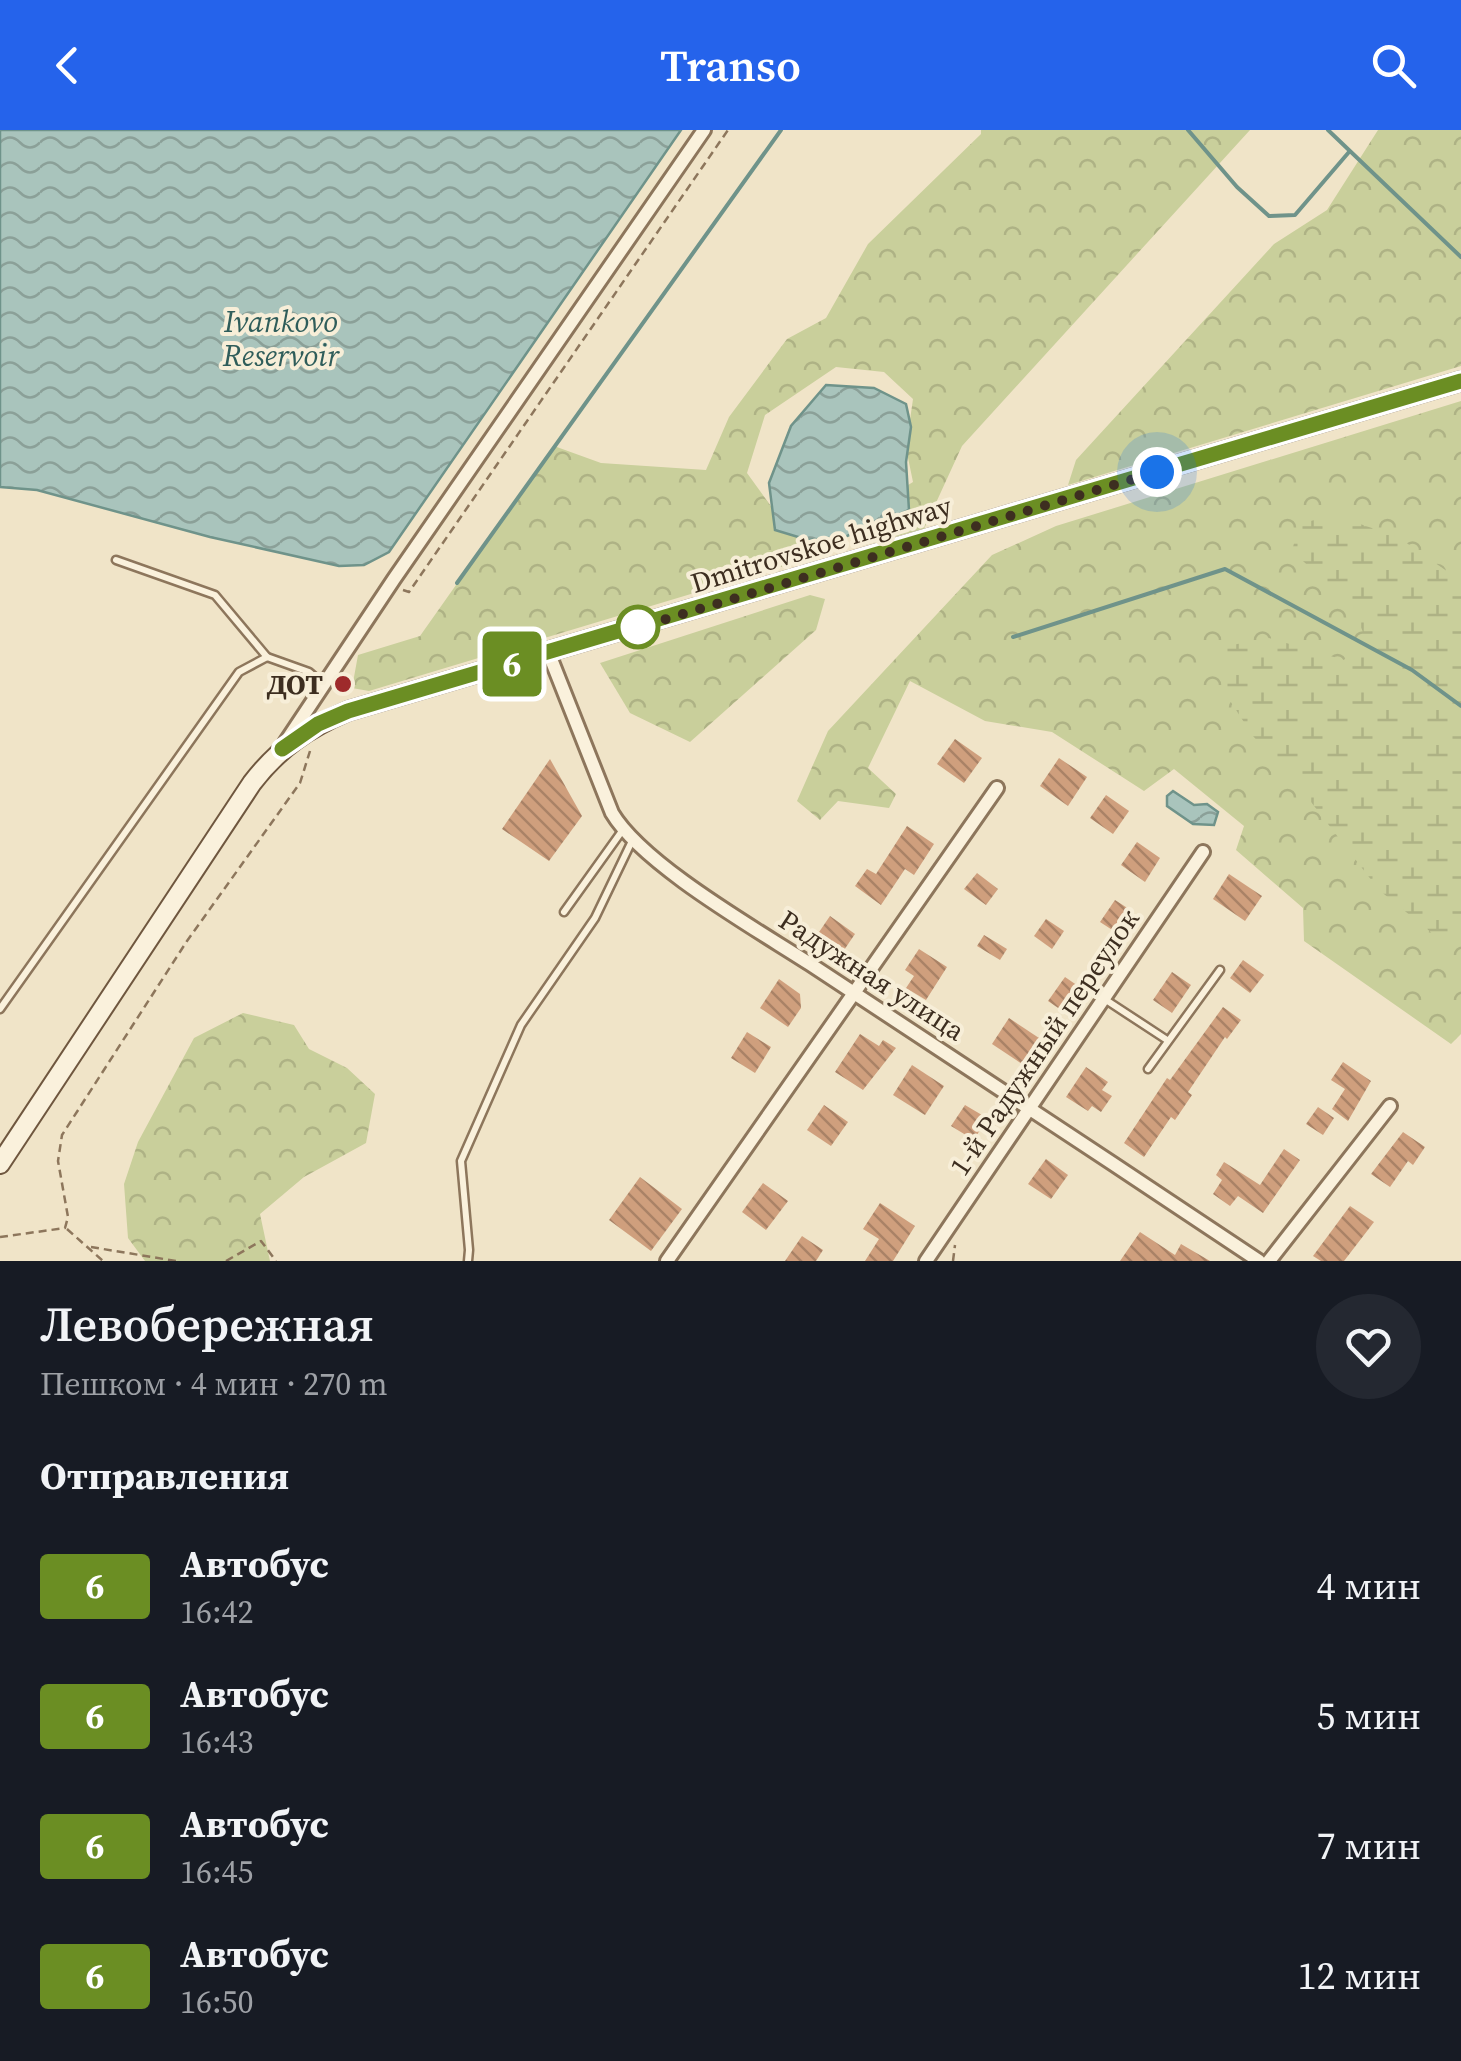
<!DOCTYPE html>
<html lang="ru">
<head>
<meta charset="utf-8">
<style>
	body { margin:0; font-family:"Source Serif 4",serif; background:#242831; color:#f1f3f6; height:100vh; display:flex; flex-direction:column; font-size:38px; white-space:nowrap }
	* { box-sizing:border-box; margin:0 }
	p { font-size:32px; color:#9ea1a6 }
	.icon { flex:none; width:55px; height:55px; fill:none; stroke:currentColor; stroke-width:2; stroke-linecap:round; stroke-linejoin:round }
	.map { position:relative; height:1131px; overflow:hidden }
	.sheet { display:flex; flex-direction:column; background:#171b24; flex:1 }
	.sheet>* { flex:none }
	.badge { padding:0 20px; border-radius:8px; font-size:35px; line-height:65px }
	.you { position:absolute; width:50px; height:50px; margin:-25px; border:8px solid #fff; border-radius:50%; background:#1a73e8; box-shadow:0 0 0 15px #1a73e833 }
	.map>.badge { position:absolute; translate:-50% -50%; box-shadow:0 0 0 5px #fff }
	h2 { padding:0 40px; font-size:38px; line-height:90px }
	.round { display:grid; place-items:center; flex:none; width:105px; height:105px; border-radius:52px; background:#242831 }
	.head { display:flex; align-items:center; justify-content:space-between; height:170px; padding:0 40px }
	h1 { font-size:48px; font-weight:600; line-height:75px }
	ul { padding:0; list-style:none }
	li { display:flex; align-items:center; gap:30px; height:130px; padding:0 40px }
	li div { flex:1 }
	li b { display:block; font-size:38px }
	li em { font-style:normal }
	li .badge { min-width:110px; font-weight:700; text-align:center }
	header { display:flex; justify-content:space-between; align-items:center; height:130px; padding:0 40px; background:#2563eb; color:#fff; font-size:45px; font-weight:600 }
	.map>svg:first-child { display:block }
	.forest { fill:url(#forest-crowns) }
	.wetland { fill:url(#wetland-marsh) }
	.water { fill:url(#water-waves); stroke:#6f938a; stroke-width:2.5 }
	.lines { fill:none; stroke-linecap:round; stroke-linejoin:round }
	.stream { stroke:#6f938a; stroke-width:4 }
	.building { fill:url(#building-back-hatch) }
	.lane-casing { stroke:#8d765c; stroke-width:11 }
	.street-casing { stroke:#8d765c; stroke-width:18 }
	.secondary-casing { stroke:#6f573f; stroke-width:22 }
	.path { stroke:#8d765c; stroke-width:2.5; stroke-dasharray:8 5; stroke-linecap:butt }
	.lane { stroke:#faf1dc; stroke-width:6 }
	.street { stroke:#faf1dc; stroke-width:12 }
	.secondary { stroke:#faf1dc; stroke-width:18 }
	.line-casing { stroke:#fff; stroke-width:22 }
	.line { stroke:#6b8e23; stroke-width:15 }
	.walk { stroke:#3d2e20; stroke-width:10; stroke-dasharray:0 18 }
	.stop-dot { fill:#fff; stroke:#6b8e23; stroke-width:5 }
	.poi-dot { fill:#9e2a2b; stroke:#f7eed8; stroke-width:4 }
	.labels { text-anchor:middle; stroke-width:8; stroke-linejoin:round; paint-order:stroke }
	.street-label { font-size:28px; fill:#3d2e20; stroke:#f7eed8 }
	.poi-label { font-size:28px; font-weight:bold; fill:#3d2e20; stroke:#f7eed8; text-anchor:end }
	.water-label { font-size:30px; font-style:italic; fill:#2f5d5a; stroke:#f7eed8 }
</style>
</head>
<body>
<header><svg class="icon" aria-label="back" viewBox="0 0 24 24"><path d="M15 5l-7 7 7 7"/></svg>Transo<svg class="icon" aria-label="search" viewBox="0 0 24 24"><circle cx="10" cy="10" r="6"/><path d="M15 15l6 6"/></svg></header>
<div class="map">
<svg width="1461" height="1131" viewBox="0 0 1461 1131">
	<defs>
		<pattern id="forest-crowns" width="20" height="18" patternUnits="userSpaceOnUse" patternTransform="scale(2.5)"><rect width="20" height="18" fill="#c9cf9b"/><path d="M2 6a3 3 0 1 1 6 0M12 15a3 3 0 1 1 6 0" fill="none" stroke="#aeb285"/></pattern>
		<pattern id="wetland-marsh" width="20" height="14" patternUnits="userSpaceOnUse" patternTransform="scale(2.5)"><rect width="20" height="14" fill="#c9cf9b"/><path d="M1 5h8M5 5V1M11 12h8M15 12V8" fill="none" stroke="#aeb285"/></pattern>
		<pattern id="water-waves" width="16" height="10" patternUnits="userSpaceOnUse" patternTransform="scale(2.5)"><rect width="16" height="10" fill="#a9c4bc"/><path d="M0 5q4-4 8 0t8 0" fill="none" stroke="#8ba098"/></pattern>
		<pattern id="building-back-hatch" width="6" height="6" patternUnits="userSpaceOnUse" patternTransform="scale(2.5)"><rect width="6" height="6" fill="#cf9f7d"/><path d="M-1 5l2 2M0 0l6 6M5-1l2 2" fill="none" stroke="#a98266"/></pattern>
	</defs>
	<rect width="100%" height="100%" fill="#f0e4c8"/>
	<!-- forest -->
	<g class="forest">
		<polygon points="981,0 1250,0 962,316 924,399 861,416 850,407 869,379 913,352 906,318 913,269 884,242 836,237 765,285 747,343 791,404 825,404 820,425 369,561 352,558 358,525 420,506 554,316 601,333 706,340 729,287 787,209 826,188 868,114 981,4"/>
		<polygon points="1378,0 1461,0 1461,236 1068,355 1076,330 1274,114 1327,80"/>
		<polygon points="1461,271 1461,904 1451,914 1304,811 1303,778 1236,720 1244,696 1174,639 1144,661 1052,602 985,591 910,551 868,638 896,664 889,678 838,671 820,690 797,671 828,601 992,425 1056,396"/>
		<polygon points="810,465 825,469 816,500 690,612 630,583 600,533"/>
		<polygon points="243,883 294,895 309,919 347,938 375,964 366,1013 304,1047 260,1084 270,1131 145,1131 128,1108 124,1054 138,1012 194,908"/>
	</g>
	<!-- wetland -->
	<polygon class="wetland" points="1334,385 1398,407 1461,451 1461,803 1438,808 1379,760 1301,659 1253,606 1223,560 1227,516 1269,508 1344,530 1363,502 1351,475 1292,421 1299,394"/>
	<!-- water -->
	<g class="water">
		<polygon points="0,0 681,0 389,422 364,435 339,436 210,407 37,360 0,357"/>
		<polygon points="826,255 874,258 906,274 911,297 906,332 909,380 847,406 808,410 775,400 769,353 791,296"/>
		<polygon points="1173,661 1194,675 1207,674 1218,682 1214,695 1193,694 1167,676 1167,666"/>
	</g>
	<g class="lines">
		<!-- stream -->
		<g class="stream">
			<polyline points="1188,0 1237,57 1269,86 1295,85 1349,22"/>
			<polyline points="1328,0 1461,127"/>
			<polyline points="457,453 781,0"/>
			<polyline points="1013,507 1225,439 1412,540 1461,576"/>
		</g>
	</g>
	<!-- building -->
	<g class="building">
		<polygon points="955,609 982,628 964,653 937,634"/>
		<polygon points="1059,628 1087,647 1068,676 1040,656"/>
		<polygon points="550,629 582,686 549,731 502,699"/>
		<polygon points="1106,665 1129,681 1113,704 1090,688"/>
		<polygon points="907,696 934,714 914,745 905,739 881,775 855,756 867,739 876,744"/>
		<polygon points="1137,712 1160,728 1145,752 1121,735"/>
		<polygon points="977,743 998,759 986,775 964,759"/>
		<polygon points="1229,744 1262,766 1245,791 1213,769"/>
		<polygon points="1115,770 1132,781 1117,803 1100,792"/>
		<polygon points="830,786 855,804 842,823 817,805"/>
		<polygon points="1046,789 1064,801 1052,819 1034,806"/>
		<polygon points="984,805 1007,819 1000,830 977,816"/>
		<polygon points="919,819 947,837 926,870 906,858 914,846 905,840"/>
		<polygon points="1243,830 1264,845 1250,863 1230,848"/>
		<polygon points="1172,842 1191,855 1172,883 1153,870"/>
		<polygon points="1065,847 1081,858 1064,882 1048,871"/>
		<polygon points="779,849 800,864 801,878 788,897 760,878"/>
		<polygon points="1223,877 1241,890 1227,909 1225,907 1188,962 1192,965 1175,990 1171,987 1144,1027 1124,1013 1167,948 1170,950"/>
		<polygon points="1009,888 1039,908 1022,934 992,914"/>
		<polygon points="747,902 771,917 755,943 731,928"/>
		<polygon points="860,904 879,916 883,910 896,918 863,960 835,942"/>
		<polygon points="1343,932 1371,951 1348,991 1332,979 1345,959 1331,950"/>
		<polygon points="912,935 944,956 925,985 893,965"/>
		<polygon points="1086,937 1108,952 1102,960 1112,966 1101,982 1092,976 1088,981 1066,967"/>
		<polygon points="824,975 848,992 831,1016 807,1000"/>
		<polygon points="965,975 987,988 974,1010 951,996"/>
		<polygon points="1318,977 1334,988 1323,1005 1306,994"/>
		<polygon points="1403,1002 1425,1017 1413,1035 1408,1031 1390,1057 1371,1044"/>
		<polygon points="1284,1019 1300,1030 1263,1083 1238,1066 1230,1076 1213,1064 1222,1050 1216,1045 1224,1032 1260,1055"/>
		<polygon points="1046,1029 1068,1045 1051,1069 1028,1054"/>
		<polygon points="640,1047 682,1079 651,1121 609,1090"/>
		<polygon points="763,1053 788,1071 766,1100 742,1082"/>
		<polygon points="880,1073 915,1096 893,1131 865,1131 879,1109 863,1099"/>
		<polygon points="1350,1076 1374,1092 1344,1131 1321,1131 1313,1126"/>
		<polygon points="1140,1102 1175,1125 1181,1114 1210,1131 1120,1131"/>
		<polygon points="802,1106 823,1120 816,1131 785,1131"/>
	</g>
	<g class="lines">
		<!-- lane casing -->
		<g class="lane-casing">
			<g id="lane">
				<polyline points="116,430 215,465 267,527"/>
				<polyline points="564,782 622,701"/>
				<polyline points="1106,870 1167,910"/>
				<polyline points="0,879 239,542 267,527 309,542 323,554"/>
				<polyline points="1148,939 1220,840"/>
				<polyline points="468,1131 469,1120 461,1031 521,895 595,788 632,711"/>
			</g>
		</g>
		<!-- street casing -->
		<g class="street-casing">
			<g id="street">
				<path d="M549,524l63,159c31,52 144,116 198,151 150,99 300,197 449,297"/>
				<polyline points="285,613 394,449 704,0"/>
				<polyline points="667,1131 997,658"/>
				<polyline points="926,1131 1203,722"/>
				<polyline points="1269,1131 1390,976"/>
			</g>
		</g>
		<!-- secondary casing -->
		<g class="secondary-casing">
			<path id="secondary" d="M0,1034l252,-381c27,-35 56,-55 96,-72l1113,-330"/>
		</g>
		<!-- path -->
		<g class="path">
			<polyline points="403,460 409,462 728,0"/>
			<polyline points="67,1099 103,1131"/>
			<polyline points="0,1107 65,1098 68,1087 58,1031 62,1005 187,811 300,653 310,621"/>
			<polyline points="91,1117 176,1131"/>
			<polyline points="226,1131 261,1111 276,1131"/>
			<polyline points="953,1131 955,1115"/>
		</g>
		<!-- lane -->
		<use href="#lane" class="lane"/>
		<!-- street -->
		<use href="#street" class="street"/>
		<!-- secondary -->
		<use href="#secondary" class="secondary"/>
	</g>
	<g class="lines">
		<!-- line casing -->
		<g class="line-casing">
			<polyline id="line" points="282,619 318,594 348,581 1461,251"/>
		</g>
		<!-- line -->
		<use href="#line" class="line"/>
		<!-- walk -->
		<polyline class="walk" points="638,497 626,501 1157,342"/>
	</g>
	<!-- markers -->
	<circle class="stop-dot" cx="638" cy="497" r="20"/>
	<circle class="poi-dot" cx="343" cy="554" r="10"/>
	<g class="labels">
		<!-- street labels -->
		<g class="street-label">
			<text transform="translate(821 414) rotate(-17)" y="10">Dmitrovskoe highway</text>
			<text transform="translate(872 845) rotate(33)" y="10">Радужная улица</text>
			<text transform="translate(1044 912) rotate(-56)" y="10">1-й Радужный переулок</text>
		</g>
		<!-- poi labels -->
		<g class="poi-label">
			<text x="323" y="564">ДОТ</text>
		</g>
		<!-- water labels -->
		<g class="water-label">
			<text x="281" y="202">Ivankovo<tspan x="281" dy="34">Reservoir</tspan></text>
		</g>
	</g>
</svg>
<div class="you" style="left:1157px;top:342px"></div>
<b class="badge" style="left:512px;top:534px;background:#6b8e23;color:#fff">6</b>
</div>
<section class="sheet">
<div class="head"><div><h1>Левобережная</h1><p>Пешком · 4 мин · 270 m</p></div><a class="round"><svg class="icon" aria-label="heart" viewBox="0 0 24 24"><path d="M12 20l-8-8c-3-5 5-10 8-4 3-6 11-1 8 4z"/></svg></a></div>
<h2>Отправления</h2>
<ul>
<li><span class="badge" style="background:#6b8e23;color:#fff">6</span><div><b>Автобус</b><p>16:42</p></div><em>4 мин</em></li>
<li><span class="badge" style="background:#6b8e23;color:#fff">6</span><div><b>Автобус</b><p>16:43</p></div><em>5 мин</em></li>
<li><span class="badge" style="background:#6b8e23;color:#fff">6</span><div><b>Автобус</b><p>16:45</p></div><em>7 мин</em></li>
<li><span class="badge" style="background:#6b8e23;color:#fff">6</span><div><b>Автобус</b><p>16:50</p></div><em>12 мин</em></li>
</ul>
</section>
</body>
</html>
